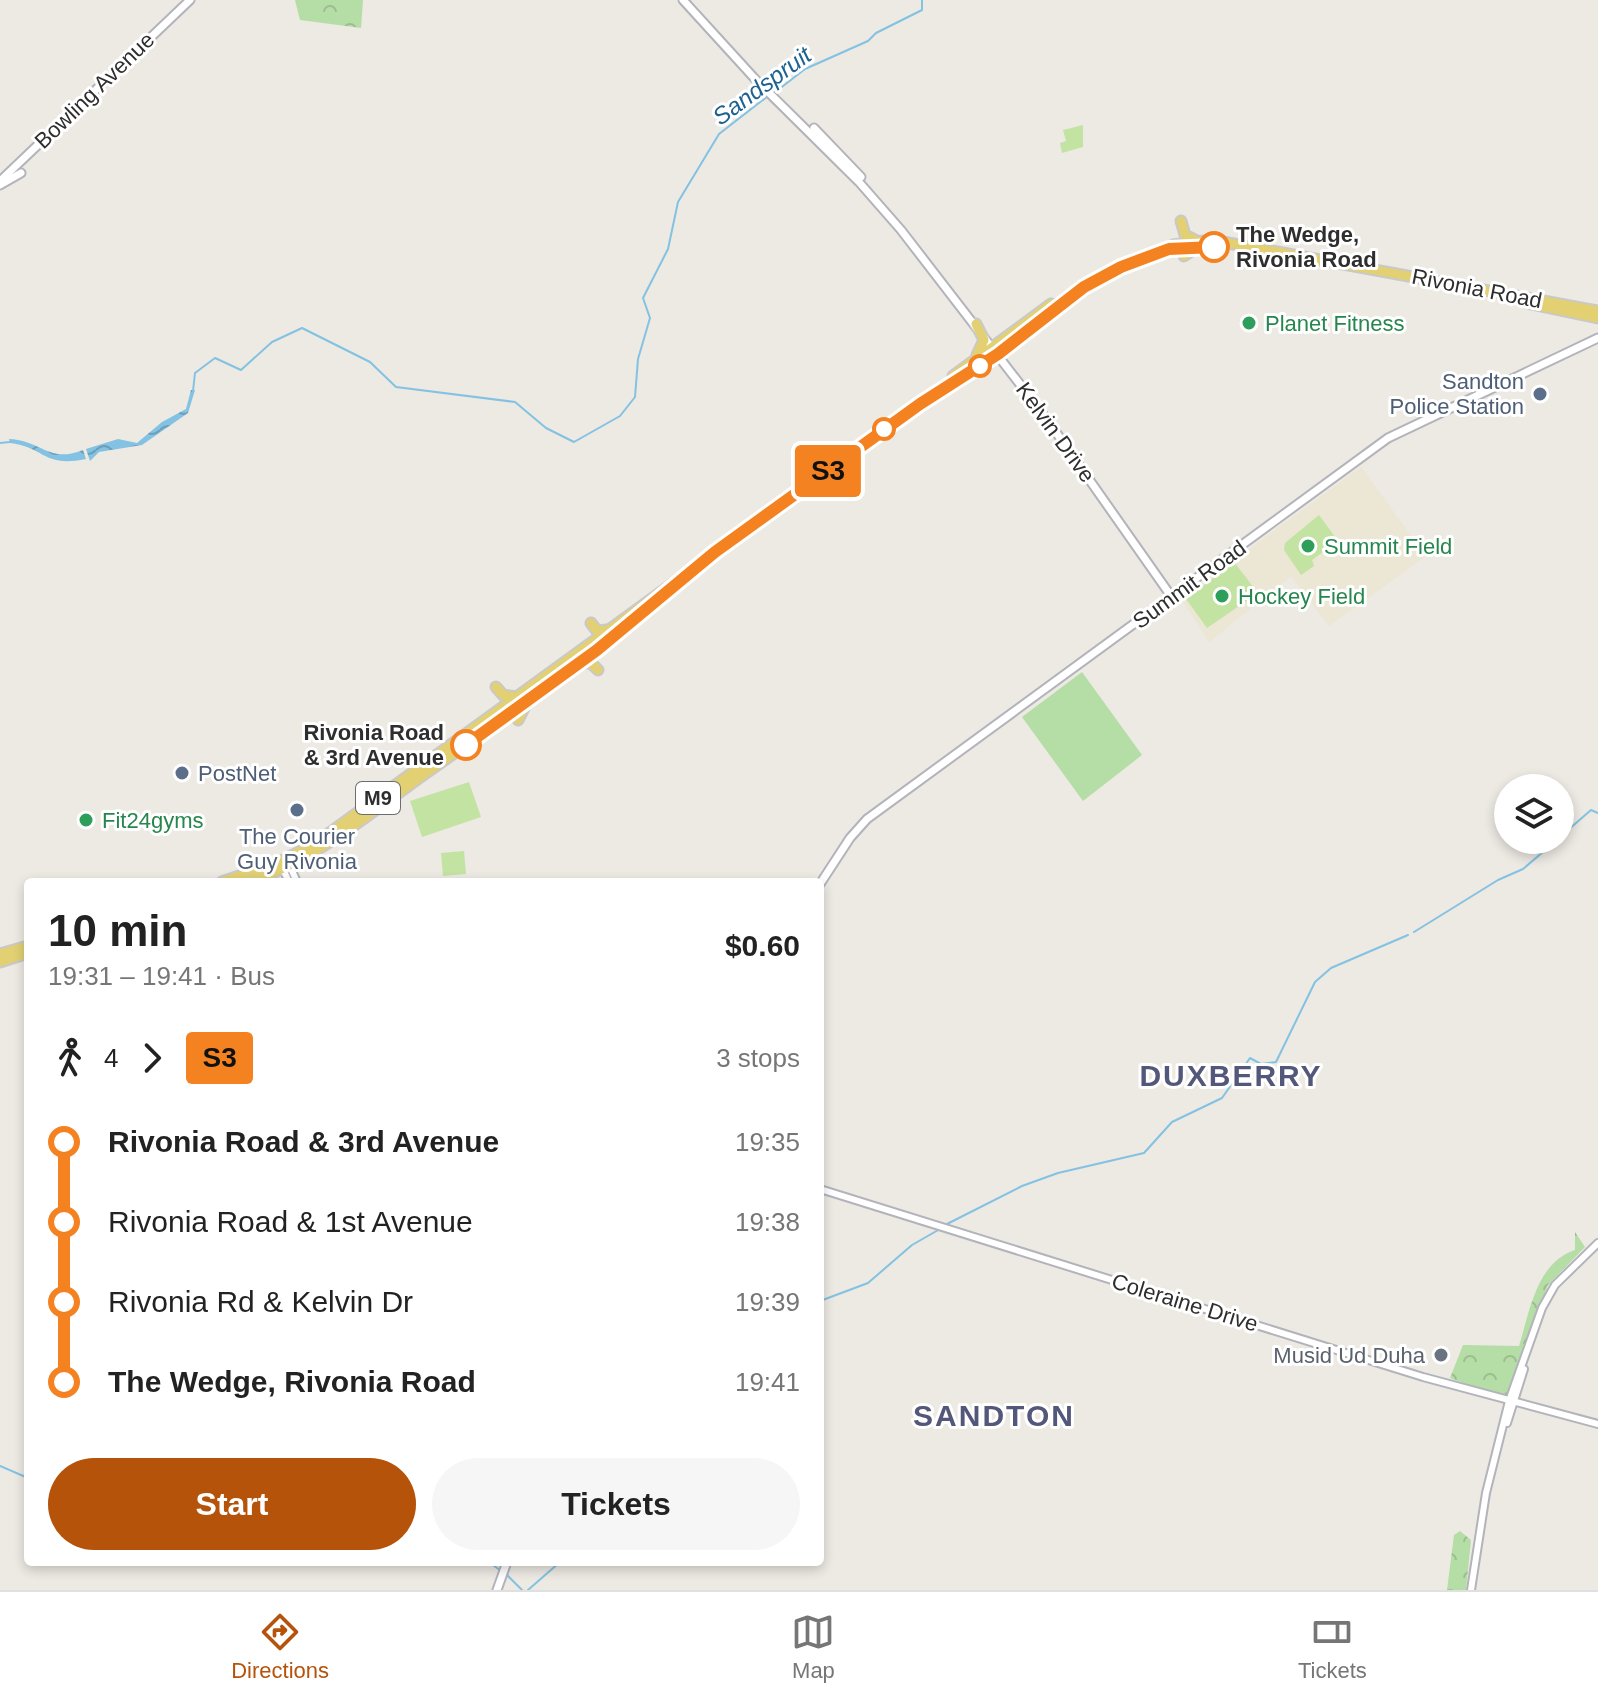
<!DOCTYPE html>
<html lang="en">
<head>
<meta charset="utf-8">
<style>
	body { margin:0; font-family:Arial,sans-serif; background:#f6f6f6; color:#222; height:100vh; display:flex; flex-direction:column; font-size:30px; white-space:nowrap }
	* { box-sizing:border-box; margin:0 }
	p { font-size:26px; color:#767676 }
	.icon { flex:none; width:44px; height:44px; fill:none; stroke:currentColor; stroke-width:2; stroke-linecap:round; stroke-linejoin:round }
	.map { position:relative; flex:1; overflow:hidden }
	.panel { position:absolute; left:24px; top:878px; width:800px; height:688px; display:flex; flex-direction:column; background:#fff; border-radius:8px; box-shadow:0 4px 12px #0003 }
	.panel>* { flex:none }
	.badge { padding:0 16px; border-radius:6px; font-size:28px; line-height:52px }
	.tools { position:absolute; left:1494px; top:774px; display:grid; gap:16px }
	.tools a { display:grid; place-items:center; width:80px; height:80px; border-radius:50%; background:#fff; box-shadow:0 4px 12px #0003; font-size:40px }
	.map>.badge { position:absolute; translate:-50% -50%; box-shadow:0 0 0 4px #fff }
	.legs { display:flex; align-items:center; gap:12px; height:88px; padding:0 24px; font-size:26px }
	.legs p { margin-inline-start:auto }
	.summary { display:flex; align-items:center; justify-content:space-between; height:136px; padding:0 24px }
	h1 { font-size:44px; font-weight:800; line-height:60px }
	.action { display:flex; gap:16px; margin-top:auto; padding:16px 24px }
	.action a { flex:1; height:92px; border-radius:48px; background:#b45309; color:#fff; font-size:32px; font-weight:800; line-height:92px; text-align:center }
	.action a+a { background:#f6f6f6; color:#222 }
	ul { padding:0 24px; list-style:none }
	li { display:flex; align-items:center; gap:28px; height:80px; font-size:30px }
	li i { display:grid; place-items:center; width:12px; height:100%; margin:0 10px; background:currentColor }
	li i::after { content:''; width:20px; height:20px; margin:-10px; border:6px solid; border-radius:50%; background:#fff }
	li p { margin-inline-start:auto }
	li:first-child i { background:linear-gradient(#0000 50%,currentColor 0) }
	li:last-child i { background:linear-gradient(currentColor 50%,#0000 0) }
	.dock { display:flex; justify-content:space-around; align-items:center; height:112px; border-top:2px solid #e0e0e0; background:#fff; font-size:22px; color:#767676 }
	.dock a { display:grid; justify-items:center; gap:4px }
	.dock .current { color:#b45309 }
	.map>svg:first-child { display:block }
	.education { fill:#ece6d4 }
	.grass { fill:#b5dda6 }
	.park { fill:url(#park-crowns) }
	.pitch { fill:#c3e3a3 }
	.water { fill:url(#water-waves) }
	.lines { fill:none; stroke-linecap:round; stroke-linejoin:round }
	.stream { stroke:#83c2e2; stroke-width:2 }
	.tertiary-casing { stroke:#b3b3bc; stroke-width:10 }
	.secondary-casing { stroke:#b3b3bc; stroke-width:11 }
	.primary-casing { stroke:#c9c9c9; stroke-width:13 }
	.tertiary { stroke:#fff; stroke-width:6 }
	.secondary { stroke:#fff; stroke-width:7 }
	.primary { stroke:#e2d073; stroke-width:9 }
	.line-1-casing { stroke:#fff; stroke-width:18 }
	.line-1 { stroke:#f58220; stroke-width:12 }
	.stop-1-dot { fill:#fff; stroke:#f58220; stroke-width:4 }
	.leisure-dot { fill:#2e9e5b; stroke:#fff; stroke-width:3 }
	.service-dot { fill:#5c6f8a; stroke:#fff; stroke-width:3 }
	.worship-dot { fill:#6b7280; stroke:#fff; stroke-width:3 }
	.labels { text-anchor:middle; stroke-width:6; stroke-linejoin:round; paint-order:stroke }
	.shield { fill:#fff; stroke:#6d6d6d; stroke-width:2 }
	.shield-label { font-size:20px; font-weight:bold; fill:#2e2e2e }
	.street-label { font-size:22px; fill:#2e2e2e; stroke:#fff }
	.stop-label { font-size:22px; font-weight:bold; fill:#2e2e2e; stroke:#fff; text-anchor:start }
	.leisure-label { font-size:22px; fill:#27864d; stroke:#fff; text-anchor:start }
	.service-label { font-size:22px; fill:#4e5e75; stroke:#fff; text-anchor:end }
	.worship-label { font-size:22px; fill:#5b616d; stroke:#fff; text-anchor:end }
	.water-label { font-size:24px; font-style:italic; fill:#1e6292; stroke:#fff }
	.district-label { font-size:30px; font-weight:bold; letter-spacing:2px; fill:#53577a; stroke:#fff }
</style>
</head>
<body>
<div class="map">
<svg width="1598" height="1590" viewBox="0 0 1598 1590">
	<defs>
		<pattern id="park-crowns" width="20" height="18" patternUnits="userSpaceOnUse" patternTransform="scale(2)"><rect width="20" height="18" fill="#b5dda6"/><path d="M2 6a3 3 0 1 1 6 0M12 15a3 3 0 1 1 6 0" fill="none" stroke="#9cbe8f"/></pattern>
		<pattern id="water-waves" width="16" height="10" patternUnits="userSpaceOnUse" patternTransform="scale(2)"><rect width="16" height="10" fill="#83c2e2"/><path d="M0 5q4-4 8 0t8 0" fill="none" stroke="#6c9eb8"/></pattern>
	</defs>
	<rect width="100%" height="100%" fill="#ede9e3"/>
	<!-- education -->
	<polygon class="education" points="1361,467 1426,556 1329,626 1291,576 1209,642 1183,602 1184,597"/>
	<!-- grass -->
	<polygon class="grass" points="1082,672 1142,755 1083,801 1022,717"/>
	<!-- park -->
	<g class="park">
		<polygon points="295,0 363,0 361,28 300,20"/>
		<path d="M1575,1232l10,15 -37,38 -42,114 -56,-21 13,-33 56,1c11,-35 17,-83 56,-96z"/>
		<polygon points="1460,1531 1471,1540 1466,1590 1447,1590 1454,1535"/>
	</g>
	<!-- pitch -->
	<g class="pitch">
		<polygon points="1083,125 1083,147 1062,153 1060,143 1066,141 1063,130"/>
		<polygon points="1319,515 1338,541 1312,560 1314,566 1301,575 1284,550 1285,543"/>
		<polygon points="1234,562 1258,593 1207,628 1186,599"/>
		<polygon points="469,782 481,817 422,837 410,801"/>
		<polygon points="464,851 466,874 443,876 441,853"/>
	</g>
	<!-- water -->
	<g class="water">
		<polygon points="191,390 195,390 188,413 142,445 99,452 90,461 86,449 118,439 137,443 162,422 186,409"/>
		<path d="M9,439c32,1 40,25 74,11l3,9c-43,9 -41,-12 -76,-16z"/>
	</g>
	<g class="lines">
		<!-- stream -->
		<g class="stream">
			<polyline points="774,93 805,69 868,41 876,33 922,10 922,0"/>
			<polyline points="193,391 195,373 215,358 241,370 272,342 302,328 370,362 396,387 515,402 546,428 574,442 620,416 635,397 638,359 650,318 643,298 668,249 678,202 719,134 768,96"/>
			<polyline points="0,443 10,442"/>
			<polyline points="1560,837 1591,810 1598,813"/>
			<polyline points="1414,932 1498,880 1523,869 1557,840"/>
			<polyline points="945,1225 1022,1186 1058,1173 1144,1153 1172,1122 1222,1098 1250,1058 1261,1064 1276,1062 1315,982 1331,968 1408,935"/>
			<polyline points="820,1301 868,1283 912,1245 940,1229"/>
			<polyline points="0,1466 28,1478"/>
			<polyline points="489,1562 501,1571"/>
			<polyline points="506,1574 522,1590"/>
			<polyline points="528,1590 560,1562"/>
		</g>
		<!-- tertiary casing -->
		<g class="tertiary-casing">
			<g id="tertiary">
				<polyline points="289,864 297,882"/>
				<polyline points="281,865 289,882"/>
				<polyline points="820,1189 1423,1377 1598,1424"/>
				<polyline points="1507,1423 1524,1369"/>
				<polyline points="1471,1590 1486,1493 1509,1401 1542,1308 1555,1285 1598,1243"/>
			</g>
		</g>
		<!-- secondary casing -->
		<g class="secondary-casing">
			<g id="secondary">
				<polyline points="683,0 756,80 859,182 901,230 1046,418 1171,596"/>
				<polyline points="814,128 861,177"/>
				<polyline points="0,181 190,0"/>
				<polyline points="0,185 21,173"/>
				<polyline points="820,884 850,838 867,819 1388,438 1598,338"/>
				<polyline points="497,1590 507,1562"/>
			</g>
		</g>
		<!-- primary casing -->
		<g class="primary-casing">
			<g id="primary">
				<polyline points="1181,221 1185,235 1197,241"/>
				<polyline points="1184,256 1197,247"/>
				<polyline points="1078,290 1173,245 1212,240 1598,311"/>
				<polyline points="1531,304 1598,318"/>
				<polyline points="976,324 984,340 977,355"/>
				<polyline points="953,376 1051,304"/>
				<polyline points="591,623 597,631 607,630"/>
				<polyline points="580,663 591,663 598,670"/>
				<polyline points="496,687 503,695 516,697"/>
				<polyline points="518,720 526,704"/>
				<polyline points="222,882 279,862 313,845 920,404 998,354 1084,287"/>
				<path d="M250,882c66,-23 120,-69 176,-109 82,-58 164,-115 241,-179"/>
				<polyline points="0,954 28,946"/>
				<polyline points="0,962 28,953"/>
			</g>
		</g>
		<!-- tertiary -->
		<use href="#tertiary" class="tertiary"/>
		<!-- secondary -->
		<use href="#secondary" class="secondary"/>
		<!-- primary -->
		<use href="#primary" class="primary"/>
	</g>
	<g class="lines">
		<!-- line-1 casing -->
		<g class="line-1-casing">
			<polyline id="line-1" points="466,745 597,650 715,552 920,404 998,354 1084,287 1121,267 1169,249 1214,247"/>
		</g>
		<!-- line-1 -->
		<use href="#line-1" class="line-1"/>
	</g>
	<!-- markers -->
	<g class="stop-1-dot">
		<circle cx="1214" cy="247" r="14"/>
		<circle cx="980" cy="366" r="10"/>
		<circle cx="884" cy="429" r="10"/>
		<circle cx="466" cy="745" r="14"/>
	</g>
	<g class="leisure-dot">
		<circle cx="1249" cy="323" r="8"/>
		<circle cx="1308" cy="546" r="8"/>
		<circle cx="1222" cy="596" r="8"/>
		<circle cx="86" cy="820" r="8"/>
	</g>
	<g class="service-dot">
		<circle cx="1540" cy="394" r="8"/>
		<circle cx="182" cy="773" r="8"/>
		<circle cx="297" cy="810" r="8"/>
	</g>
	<circle class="worship-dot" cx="1441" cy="1355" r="8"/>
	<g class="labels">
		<!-- shield labels -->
		<rect class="shield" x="356" y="782" width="44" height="32" rx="6"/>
		<g class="shield-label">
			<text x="378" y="805">M9</text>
		</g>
		<!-- street labels -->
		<g class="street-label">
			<text transform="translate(94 90) rotate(-44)" y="8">Bowling Avenue</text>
			<text transform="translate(1477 288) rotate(11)" y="8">Rivonia Road</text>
			<text transform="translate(1056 432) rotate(54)" y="8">Kelvin Drive</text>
			<text transform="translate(1189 584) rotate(-36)" y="8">Summit Road</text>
			<text transform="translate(1185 1302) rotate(17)" y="8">Coleraine Drive</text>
		</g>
		<!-- stop labels -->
		<g class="stop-label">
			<text x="1236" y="242">The Wedge,<tspan x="1236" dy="25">Rivonia Road</tspan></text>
			<text x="444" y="740" text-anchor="end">Rivonia Road<tspan x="444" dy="25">&amp; 3rd Avenue</tspan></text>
		</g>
		<!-- leisure labels -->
		<g class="leisure-label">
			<text x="1265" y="331">Planet Fitness</text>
			<text x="1324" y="554">Summit Field</text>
			<text x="1238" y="604">Hockey Field</text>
			<text x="102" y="828">Fit24gyms</text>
		</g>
		<!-- service labels -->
		<g class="service-label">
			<text x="1524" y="389">Sandton<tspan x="1524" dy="25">Police Station</tspan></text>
			<text x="198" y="781" text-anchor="start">PostNet</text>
			<text x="297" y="844" text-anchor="middle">The Courier<tspan x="297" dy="25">Guy Rivonia</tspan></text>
		</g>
		<!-- worship labels -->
		<g class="worship-label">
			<text x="1425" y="1363">Musid Ud Duha</text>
		</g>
		<!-- water labels -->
		<g class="water-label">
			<text transform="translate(762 86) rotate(-36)" y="8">Sandspruit</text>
		</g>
		<!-- district labels -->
		<g class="district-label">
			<text x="1231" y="1086">DUXBERRY</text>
			<text x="994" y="1426">SANDTON</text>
		</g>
	</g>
</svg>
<div class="tools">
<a><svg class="icon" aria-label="layers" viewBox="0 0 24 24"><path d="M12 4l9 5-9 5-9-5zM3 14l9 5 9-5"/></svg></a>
</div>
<b class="badge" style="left:828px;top:471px;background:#f58220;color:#111">S3</b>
<section class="panel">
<div class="summary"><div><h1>10 min</h1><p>19:31 – 19:41 · Bus</p></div><b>$0.60</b></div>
<div class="legs"><svg class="icon" aria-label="walk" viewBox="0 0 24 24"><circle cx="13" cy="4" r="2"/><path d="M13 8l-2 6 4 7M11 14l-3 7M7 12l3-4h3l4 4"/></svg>4<svg class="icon" aria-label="forward" viewBox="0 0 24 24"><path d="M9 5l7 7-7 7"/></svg><b class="badge" style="background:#f58220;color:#111">S3</b><p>3 stops</p></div>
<ul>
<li><i style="color:#f58220"></i><b>Rivonia Road &amp; 3rd Avenue</b><p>19:35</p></li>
<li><i style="color:#f58220"></i><span>Rivonia Road &amp; 1st Avenue</span><p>19:38</p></li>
<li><i style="color:#f58220"></i><span>Rivonia Rd &amp; Kelvin Dr</span><p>19:39</p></li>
<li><i style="color:#f58220"></i><b>The Wedge, Rivonia Road</b><p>19:41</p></li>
</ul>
<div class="action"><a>Start</a><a>Tickets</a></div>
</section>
</div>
<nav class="dock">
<a class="current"><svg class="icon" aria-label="directions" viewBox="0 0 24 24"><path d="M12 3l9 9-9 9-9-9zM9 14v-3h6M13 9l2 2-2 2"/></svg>Directions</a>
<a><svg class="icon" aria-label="map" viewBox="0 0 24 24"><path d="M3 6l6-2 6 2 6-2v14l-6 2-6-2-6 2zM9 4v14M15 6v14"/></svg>Map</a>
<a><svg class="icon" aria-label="tickets" viewBox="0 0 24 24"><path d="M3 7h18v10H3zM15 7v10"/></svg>Tickets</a>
</nav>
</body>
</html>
